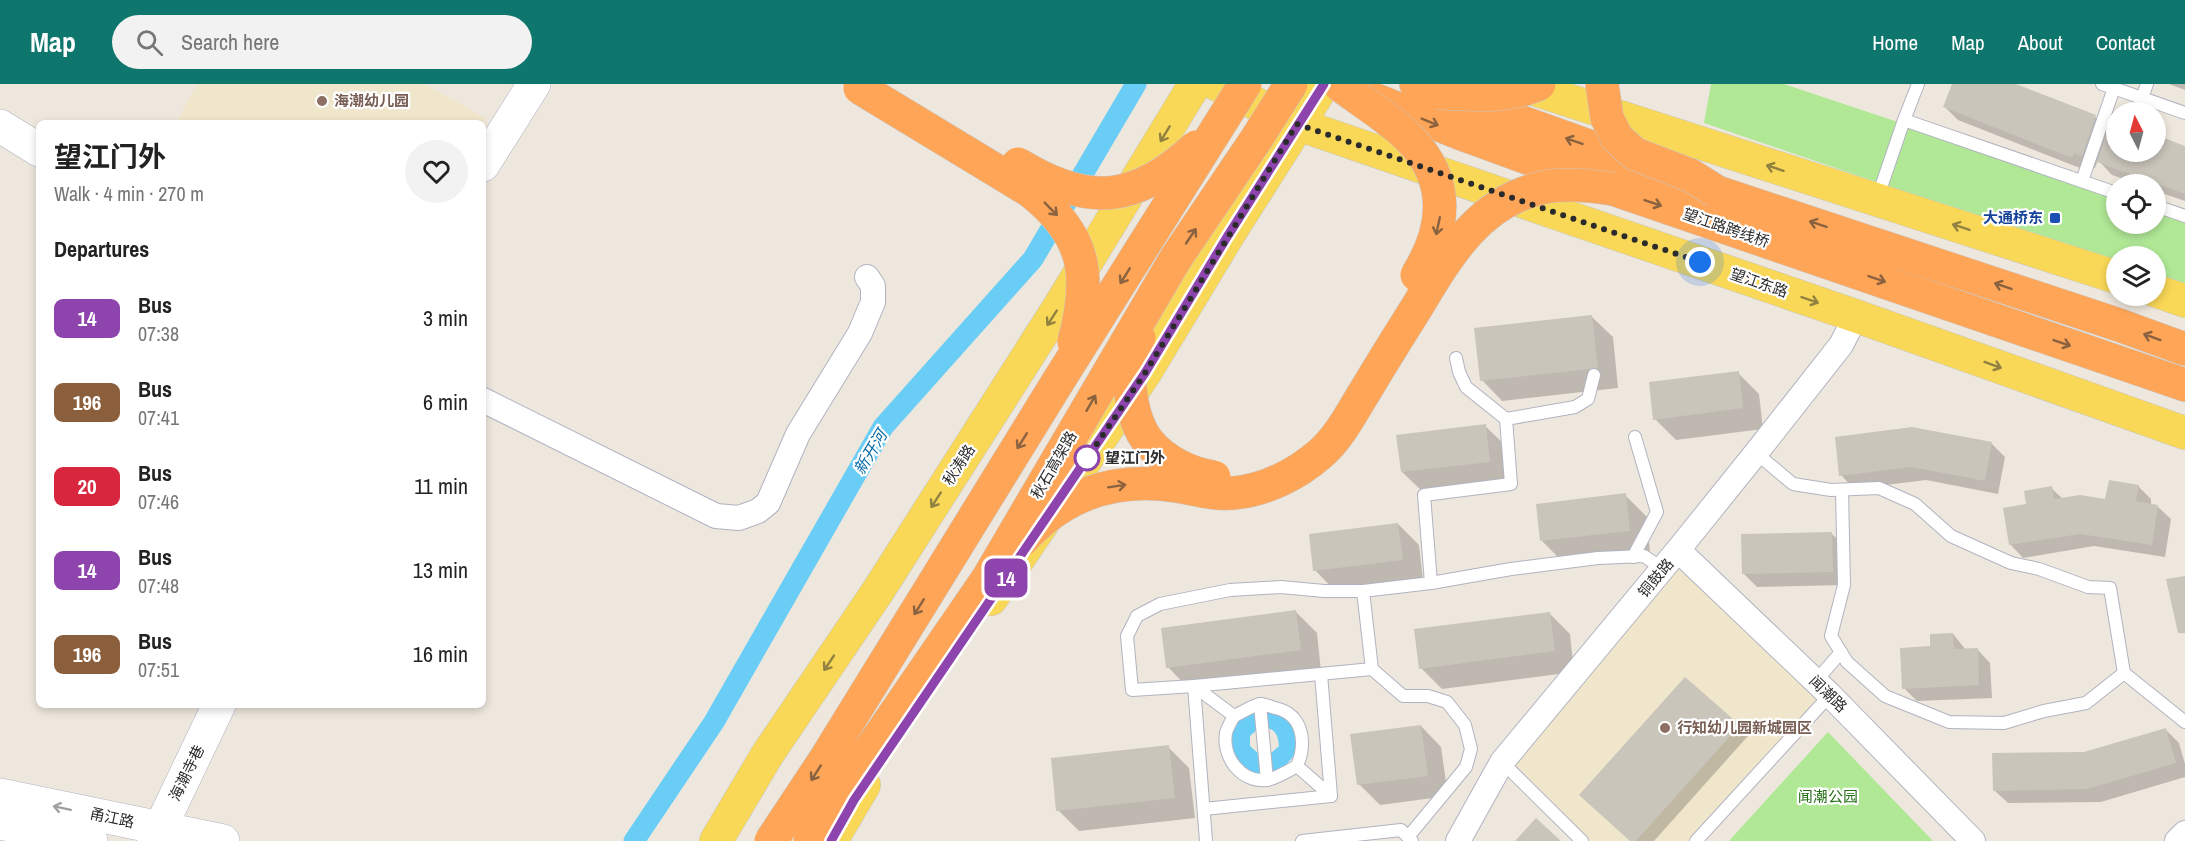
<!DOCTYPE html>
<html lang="en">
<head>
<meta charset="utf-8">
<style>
	body { margin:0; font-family:"Archivo Narrow","Noto Sans SC",sans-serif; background:#f2f2f2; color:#222; height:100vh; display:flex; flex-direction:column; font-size:22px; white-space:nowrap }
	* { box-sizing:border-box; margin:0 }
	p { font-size:20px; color:#767676 }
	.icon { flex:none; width:33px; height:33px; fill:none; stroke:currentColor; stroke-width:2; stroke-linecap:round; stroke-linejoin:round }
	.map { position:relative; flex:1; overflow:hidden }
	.details { position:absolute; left:36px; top:36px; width:450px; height:588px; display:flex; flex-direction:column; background:#fff; border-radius:9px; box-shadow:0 3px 9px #0003 }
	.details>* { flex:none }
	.badge { padding:0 12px; border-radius:9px; font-size:21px; line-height:39px }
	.needle { width:39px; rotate:354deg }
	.tools { position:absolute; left:2106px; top:18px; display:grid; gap:12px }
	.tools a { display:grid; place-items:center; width:60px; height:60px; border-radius:50%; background:#fff; box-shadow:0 3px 9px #0003; font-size:30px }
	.you { position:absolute; width:30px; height:30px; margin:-15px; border:4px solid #fff; border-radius:50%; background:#1a73e8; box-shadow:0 0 0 9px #1a73e833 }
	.map>.badge { position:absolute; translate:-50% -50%; box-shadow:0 0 0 3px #fff }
	h2 { padding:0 18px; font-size:22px; line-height:54px }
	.round { display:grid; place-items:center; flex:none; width:63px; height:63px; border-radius:32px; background:#f2f2f2 }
	.overview { display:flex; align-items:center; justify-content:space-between; height:102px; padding:0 18px }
	h1 { font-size:28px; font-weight:700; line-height:45px }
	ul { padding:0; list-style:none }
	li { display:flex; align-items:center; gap:18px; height:84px; padding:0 18px }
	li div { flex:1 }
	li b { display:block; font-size:22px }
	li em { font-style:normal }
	li .badge { min-width:66px; font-weight:700; text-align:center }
	header { display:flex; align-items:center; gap:36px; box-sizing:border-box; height:84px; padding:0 30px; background:#0f766e; color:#fff }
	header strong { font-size:28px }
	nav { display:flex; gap:33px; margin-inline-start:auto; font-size:21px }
	.search { width:420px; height:54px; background:#f2f2f2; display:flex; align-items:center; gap:15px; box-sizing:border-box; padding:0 21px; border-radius:33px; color:#767676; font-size:22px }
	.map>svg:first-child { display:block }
	.education { fill:#f0e6cc }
	.green { fill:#b0e896 }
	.water { fill:#6acdf6 }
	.shadow { fill:#0003 }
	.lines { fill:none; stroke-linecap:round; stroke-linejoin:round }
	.canal { stroke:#6acdf6; stroke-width:21 }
	.building { fill:#c9c5bb }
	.lane-casing { stroke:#b1b3c0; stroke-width:14 }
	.street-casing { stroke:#b1b3c0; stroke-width:26 }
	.secondary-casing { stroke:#b1b3c0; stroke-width:34 }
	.primary-casing { stroke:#c8c8c8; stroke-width:34 }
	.highway-casing { stroke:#c8c8c8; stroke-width:34 }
	.lane { stroke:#fff; stroke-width:12 }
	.street { stroke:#fff; stroke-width:24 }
	.secondary { stroke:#fff; stroke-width:33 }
	.primary { stroke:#f9d857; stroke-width:33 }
	.highway { stroke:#ffa557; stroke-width:33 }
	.highway-bridge-casing { stroke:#c8c8c8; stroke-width:34; stroke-linecap:butt }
	.highway-bridge { stroke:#ffa557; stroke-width:33 }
	.oneway { stroke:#8a623f }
	.oneway2 { stroke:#928241 }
	.oneway3 { stroke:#a0a0a0 }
	.line-casing { stroke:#fff; stroke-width:14 }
	.line { stroke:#8e44ad; stroke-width:9 }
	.walk { stroke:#2b2b2b; stroke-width:6; stroke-dasharray:0 10.8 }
	.education-dot { fill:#8d6e63; stroke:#fff; stroke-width:2 }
	.transit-dot { fill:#1a4fb4; stroke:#fff; stroke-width:2 }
	.stop-dot { fill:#fff; stroke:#8e44ad; stroke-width:3 }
	.labels { text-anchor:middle; stroke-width:4.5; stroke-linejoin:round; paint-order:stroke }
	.education-label { font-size:15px; font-weight:bold; fill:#785e54; stroke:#fff; text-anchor:start }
	.transit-label { font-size:15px; font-weight:bold; fill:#164399; stroke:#fff; text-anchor:end }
	.street-label { font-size:15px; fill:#2b2b2b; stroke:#fff }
	.stop-label { font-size:15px; font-weight:bold; fill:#2b2b2b; stroke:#fff; text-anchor:start }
	.park-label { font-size:15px; fill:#266e16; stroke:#fff }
	.water-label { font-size:16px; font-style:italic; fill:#056aa6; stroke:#fff }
</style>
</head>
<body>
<header>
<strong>Map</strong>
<div class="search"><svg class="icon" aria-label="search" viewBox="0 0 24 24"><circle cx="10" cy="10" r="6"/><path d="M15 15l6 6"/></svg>Search here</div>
<nav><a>Home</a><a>Map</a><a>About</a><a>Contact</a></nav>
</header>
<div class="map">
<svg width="2185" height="757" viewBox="0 0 2185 757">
	<rect width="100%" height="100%" fill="#eee7dd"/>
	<!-- education -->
	<g class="education">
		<polygon points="197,0 425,0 486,34 483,39 176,39"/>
		<polygon points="1678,466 1830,611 1696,757 1582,757 1502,678"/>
	</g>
	<!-- green -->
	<g class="green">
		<polygon points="1711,0 1784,0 2116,111 2116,140 2156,140 2156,124 2185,134 2185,204 2156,193 2156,172 2116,172 2116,180 1704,39"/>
		<polygon points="1828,648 1933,757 1729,757"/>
	</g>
	<!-- water -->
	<g class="water">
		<path d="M1255,624l3,21 -8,7v10l10,9 2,21c-28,-8 -44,-31 -23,-57 3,-4 11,-7 16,-11z"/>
		<path d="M1265,624c5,2 14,2 18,5 6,4 9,10 12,16 9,22 -6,36 -24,46l-2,-20 10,-9c-1,-11 -3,-15 -13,-19z"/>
	</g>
	<!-- shadow -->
	<g class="shadow">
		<polygon points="1954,0 2011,0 2095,33 2109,47 2112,39 2116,41 2116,68 2156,68 2156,53 2185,64 2185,117 2156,107 2156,100 2139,100 2112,91 2098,76 2095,84 2087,81 2085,86 1958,36 1945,23"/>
		<polygon points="2169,0 2185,0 2185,6"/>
		<polygon points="1592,233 1613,253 1618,304 1502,317 1482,296"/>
		<polygon points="1738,289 1759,310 1763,345 1676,356 1655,335"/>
		<polygon points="1485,342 1506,362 1510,398 1423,408 1402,388"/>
		<polygon points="1912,345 1992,360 2005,373 1998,410 1926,396 1854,405 1841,391"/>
		<polygon points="2138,402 2151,415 2151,421 2157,422 2171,435 2165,473 2094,462 2023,474 2010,460 2028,422 2051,404 2063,415 2107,417"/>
		<polygon points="1625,411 1646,432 1650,467 1562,477 1542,457"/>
		<polygon points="1398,440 1419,461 1423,496 1335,507 1315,486"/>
		<polygon points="1832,450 1845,463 1846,501 1757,503 1744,490"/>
		<polygon points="1296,528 1317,549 1321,587 1188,604 1168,583"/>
		<polygon points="1549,529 1570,550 1574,588 1442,605 1421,584"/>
		<polygon points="1953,550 1966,566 1977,565 1990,579 1992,614 1917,617 1904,604 1932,564"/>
		<polygon points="1685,595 1748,652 1654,757 1631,757"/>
		<polygon points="1421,642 1441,663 1448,712 1380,721 1359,700"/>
		<polygon points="2166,646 2179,659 2185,680 2185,693 2101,718 2008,719 1994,706 2084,669"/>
		<polygon points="1168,663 1189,684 1195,734 1079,747 1058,726"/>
	</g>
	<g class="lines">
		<!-- canal -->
		<polyline class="canal" points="634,757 714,638 883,343 1033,175 1136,0"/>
	</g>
	<!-- building -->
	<g class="building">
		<polygon points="1952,0 2016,0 2096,31 2082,72 2074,69 2072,74 1943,23"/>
		<polygon points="2111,37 2116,39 2116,68 2156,68 2156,51 2185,62 2185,110 2097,78"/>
		<polygon points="1592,231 1598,284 1480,297 1474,244"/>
		<polygon points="1739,287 1743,324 1653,336 1649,298"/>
		<polygon points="1486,340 1490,378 1401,388 1396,351"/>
		<polygon points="1912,343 1992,358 1985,397 1912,383 1839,392 1835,353"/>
		<polygon points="2109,396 2139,401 2136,417 2158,421 2152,461 2080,450 2009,461 2003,424 2026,420 2024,407 2052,402 2054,415 2080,411 2105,415"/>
		<polygon points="1626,409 1630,447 1540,457 1536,420"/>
		<polygon points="1398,439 1403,476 1313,487 1309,450"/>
		<polygon points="1832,448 1833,488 1742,490 1741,450"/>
		<polygon points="2185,492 2185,549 2178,549 2166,495"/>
		<polygon points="1296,526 1301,566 1166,584 1161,544"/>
		<polygon points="1550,528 1555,567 1419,585 1414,545"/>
		<polygon points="1953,549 1954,565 1978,564 1979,601 1902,605 1900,564 1930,562 1930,550"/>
		<polygon points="1685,593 1740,641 1636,757 1630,757 1579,711"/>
		<polygon points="1421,641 1428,692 1357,701 1350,650"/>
		<polygon points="2166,644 2176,679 2087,705 1993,707 1992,669 2084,668"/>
		<polygon points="1169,661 1175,714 1056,727 1051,674"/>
		<polygon points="1536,734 1561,757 1515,757"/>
	</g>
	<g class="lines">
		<!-- lane casing -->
		<g class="lane-casing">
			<g id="lane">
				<polyline points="2102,0 2185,29"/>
				<polyline points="2142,14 2147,0"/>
				<polyline points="1904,36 2116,109"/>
				<polyline points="2082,97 2114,4"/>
				<polyline points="1877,115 1904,36 1918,0"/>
				<polyline points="2156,122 2185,132"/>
				<polyline points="1456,274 1459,288 1466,303 1506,335"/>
				<polyline points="1756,369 1793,400 1831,406 1879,404 1915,420 1951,452 2011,479 2039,485 2088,503 2110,504 2124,589 2185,638"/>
				<polyline points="1842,406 1844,501 1831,552 1847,578 1885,612 1949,638 2004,639 2044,627 2086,619 2124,589"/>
				<polyline points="1633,473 1657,428 1635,353"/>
				<polyline points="1431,499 1511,485 1598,474 1644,472 1663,485"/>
				<polyline points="1372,585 1403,612 1428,612 1447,618 1465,641 1471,665 1466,683 1408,753"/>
				<polyline points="1816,597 1841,568"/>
				<polyline points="1260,620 1267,696"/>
				<path d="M1234,632c-3,6 -7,12 -8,17 -4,24 15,50 41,47 10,-2 21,-9 30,-14"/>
				<polyline points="1502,678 1582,757"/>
				<path d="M1331,712l-34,-30c10,-24 6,-52 -22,-58 -4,-1 -10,-4 -14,-4 -8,1 -20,9 -27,12l-40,-30 -62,4 -5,-54 10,-20 23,-12 70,-14 51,-3 43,4h39"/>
				<polyline points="1204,725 1331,712 1321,590"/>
				<polyline points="1206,757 1194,602 1372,585 1363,507 1431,499 1424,411 1511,400 1506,335 1575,323 1588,315 1594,291"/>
				<polyline points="1302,757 1401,746 1412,757"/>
				<polyline points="1696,757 1830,611"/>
			</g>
		</g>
		<!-- street casing -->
		<g class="street-casing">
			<g id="street">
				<polyline points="483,316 716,432 739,434 758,427 768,419 798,350 860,249 873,218 873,202 867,193"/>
				<polyline points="1678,466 1830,611 1973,757"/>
				<polyline points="1458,757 1502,678 1678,466 1756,369 1841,261 1856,232"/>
				<polyline points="2177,757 2185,749"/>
			</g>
		</g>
		<!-- secondary casing -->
		<g class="secondary-casing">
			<g id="secondary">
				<polyline points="0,42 39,66"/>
				<polyline points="483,81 534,0"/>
				<polyline points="0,711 223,757"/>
				<polyline points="0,739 91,757"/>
				<polyline points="154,757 219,621"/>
			</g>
		</g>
		<!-- primary casing -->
		<g class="primary-casing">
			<g id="primary">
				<polyline points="1216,0 1297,40 1856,232 2185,349"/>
				<polyline points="1518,0 2116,193"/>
				<polyline points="2156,207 2185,217"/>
				<polyline points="991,515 1145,289 1227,153 1324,0"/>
				<polyline points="716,757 767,671 878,507 1059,223 1195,0"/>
				<polyline points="831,757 864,701"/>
			</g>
		</g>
		<!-- highway casing -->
		<g class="highway-casing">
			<g id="highway">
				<polyline points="1416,0 1717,108 2119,241 2185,265"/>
				<polyline points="1361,10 1459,49 1613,105 2185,301"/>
			</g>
		</g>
		<!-- lane -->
		<use href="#lane" class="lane"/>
		<!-- street -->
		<use href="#street" class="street"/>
		<!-- secondary -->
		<use href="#secondary" class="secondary"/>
		<!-- primary -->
		<use href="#primary" class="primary"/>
		<!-- highway -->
		<use href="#highway" class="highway"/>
		<!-- highway-bridge casing -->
		<g class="highway-bridge-casing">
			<g id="highway-bridge">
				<polyline points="1602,0 1607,34 1617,54 1635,70 1690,91 1717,108"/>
				<path d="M1340,1c22,17 51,34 70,54 41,42 36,90 7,136"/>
				<path d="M860,4l170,103c56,44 62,84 44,151"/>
				<path d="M1436,9c38,1 68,6 103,-9"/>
				<path d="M1018,80c70,43 118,39 178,-17"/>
				<path d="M1139,254c-3,7 -7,14 -8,22 -4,23 1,60 16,80 15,20 43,34 67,37"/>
				<path d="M1021,457c41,-46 92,-65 155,-55 19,3 38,9 58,7 31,-3 62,-18 86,-39 20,-17 33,-44 47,-66 16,-27 33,-54 50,-81 31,-52 63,-107 128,-120 23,-4 45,-1 68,2"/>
				<polyline points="771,757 826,674 1059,296 1245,0"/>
				<polyline points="810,757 850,695 988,494 1176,174 1257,54 1291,0"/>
			</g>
		</g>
		<!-- highway-bridge -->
		<use href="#highway-bridge" class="highway-bridge"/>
	</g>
	<!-- one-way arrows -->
	<defs><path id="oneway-shaft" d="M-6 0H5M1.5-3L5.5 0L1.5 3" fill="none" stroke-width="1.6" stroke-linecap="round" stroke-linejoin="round" transform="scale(1.5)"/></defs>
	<g class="oneway">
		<use href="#oneway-shaft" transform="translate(1430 38) rotate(22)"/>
		<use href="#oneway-shaft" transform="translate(1574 57) rotate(-161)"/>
		<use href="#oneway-shaft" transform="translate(1653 119) rotate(19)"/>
		<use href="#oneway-shaft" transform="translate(1051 125) rotate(45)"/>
		<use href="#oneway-shaft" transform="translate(1818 140) rotate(-162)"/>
		<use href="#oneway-shaft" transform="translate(1438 142) rotate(102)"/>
		<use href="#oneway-shaft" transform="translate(1191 152) rotate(-56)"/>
		<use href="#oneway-shaft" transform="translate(1125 192) rotate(122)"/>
		<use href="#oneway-shaft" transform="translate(1877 195) rotate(19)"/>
		<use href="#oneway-shaft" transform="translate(2003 202) rotate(-161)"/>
		<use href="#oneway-shaft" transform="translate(2152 253) rotate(-160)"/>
		<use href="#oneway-shaft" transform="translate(2062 259) rotate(19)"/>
		<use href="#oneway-shaft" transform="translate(1091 319) rotate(-60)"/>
		<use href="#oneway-shaft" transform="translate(1022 357) rotate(122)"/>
		<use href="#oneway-shaft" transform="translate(1117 402) rotate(-9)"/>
		<use href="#oneway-shaft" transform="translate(919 523) rotate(122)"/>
		<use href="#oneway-shaft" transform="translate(816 689) rotate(123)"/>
	</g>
	<g class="oneway2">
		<use href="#oneway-shaft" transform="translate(1165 50) rotate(121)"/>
		<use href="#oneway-shaft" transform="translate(1775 84) rotate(-162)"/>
		<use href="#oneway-shaft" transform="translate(1961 143) rotate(-162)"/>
		<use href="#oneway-shaft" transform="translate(1810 216) rotate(19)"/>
		<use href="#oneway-shaft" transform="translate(1052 234) rotate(123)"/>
		<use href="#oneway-shaft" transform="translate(1993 281) rotate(20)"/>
		<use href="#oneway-shaft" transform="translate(936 416) rotate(123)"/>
		<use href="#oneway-shaft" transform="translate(829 579) rotate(124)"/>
	</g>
	<use class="oneway3" href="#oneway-shaft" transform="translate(62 724) rotate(-168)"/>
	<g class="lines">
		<!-- line casing -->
		<g class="line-casing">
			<polyline id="line" points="831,757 854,716 1145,289 1227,153 1324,0"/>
		</g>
		<!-- line -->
		<use href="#line" class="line"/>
		<!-- walk -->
		<polyline class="walk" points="1087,374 1086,376 1145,289 1297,40 1700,178"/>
	</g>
	<!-- markers -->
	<g class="education-dot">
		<circle cx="322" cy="17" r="6"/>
		<circle cx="1665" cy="644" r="6"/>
	</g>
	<rect class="transit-dot" x="2049" y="128" width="12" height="12" rx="3"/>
	<circle class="stop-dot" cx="1087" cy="374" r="12"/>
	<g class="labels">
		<!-- education labels -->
		<g class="education-label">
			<text x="334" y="22">海潮幼儿园</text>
			<text x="1677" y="649">行知幼儿园新城园区</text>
		</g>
		<!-- transit labels -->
		<g class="transit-label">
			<text x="2043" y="139">大通桥东</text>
		</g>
		<!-- street labels -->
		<g class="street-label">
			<text transform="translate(1726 144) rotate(19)" y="5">望江路跨线桥</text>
			<text transform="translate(1759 199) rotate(19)" y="5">望江东路</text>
			<text transform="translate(959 381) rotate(-57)" y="5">秋涛路</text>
			<text transform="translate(1054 381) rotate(-60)" y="5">秋石高架路</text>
			<text transform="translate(1656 494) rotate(-50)" y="5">铜鼓路</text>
			<text transform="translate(1828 610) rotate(44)" y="5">闻潮路</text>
			<text transform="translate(187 689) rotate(-64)" y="5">海潮寺巷</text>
			<text transform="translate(112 734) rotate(12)" y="5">甬江路</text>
		</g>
		<!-- stop labels -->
		<g class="stop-label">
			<text x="1105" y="379">望江门外</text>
		</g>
		<!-- park labels -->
		<g class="park-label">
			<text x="1828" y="718">闻潮公园</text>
		</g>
		<!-- water labels -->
		<g class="water-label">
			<text transform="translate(870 368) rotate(-59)" y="6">新开河</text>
		</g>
	</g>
</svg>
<div class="tools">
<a><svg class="needle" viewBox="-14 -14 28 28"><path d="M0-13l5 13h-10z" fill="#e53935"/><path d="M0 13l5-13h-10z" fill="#767676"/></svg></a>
<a><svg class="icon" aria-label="locate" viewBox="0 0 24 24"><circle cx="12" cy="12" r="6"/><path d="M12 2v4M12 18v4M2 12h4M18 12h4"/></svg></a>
<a><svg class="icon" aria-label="layers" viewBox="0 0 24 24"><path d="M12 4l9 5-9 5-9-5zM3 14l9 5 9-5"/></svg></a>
</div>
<div class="you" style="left:1700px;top:178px"></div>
<b class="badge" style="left:1006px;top:494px;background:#8e44ad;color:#fff">14</b>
<section class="details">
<div class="overview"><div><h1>望江门外</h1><p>Walk · 4 min · 270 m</p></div><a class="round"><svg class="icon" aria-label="heart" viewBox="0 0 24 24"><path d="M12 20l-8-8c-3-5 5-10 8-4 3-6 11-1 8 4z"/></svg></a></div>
<h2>Departures</h2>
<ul>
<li><span class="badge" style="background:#8e44ad;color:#fff">14</span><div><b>Bus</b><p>07:38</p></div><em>3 min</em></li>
<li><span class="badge" style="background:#8b5e3c;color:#fff">196</span><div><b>Bus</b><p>07:41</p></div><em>6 min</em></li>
<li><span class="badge" style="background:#d7263d;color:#fff">20</span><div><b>Bus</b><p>07:46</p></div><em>11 min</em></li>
<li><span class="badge" style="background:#8e44ad;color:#fff">14</span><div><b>Bus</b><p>07:48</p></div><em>13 min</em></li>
<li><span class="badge" style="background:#8b5e3c;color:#fff">196</span><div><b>Bus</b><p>07:51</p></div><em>16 min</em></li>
</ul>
</section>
</div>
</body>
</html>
